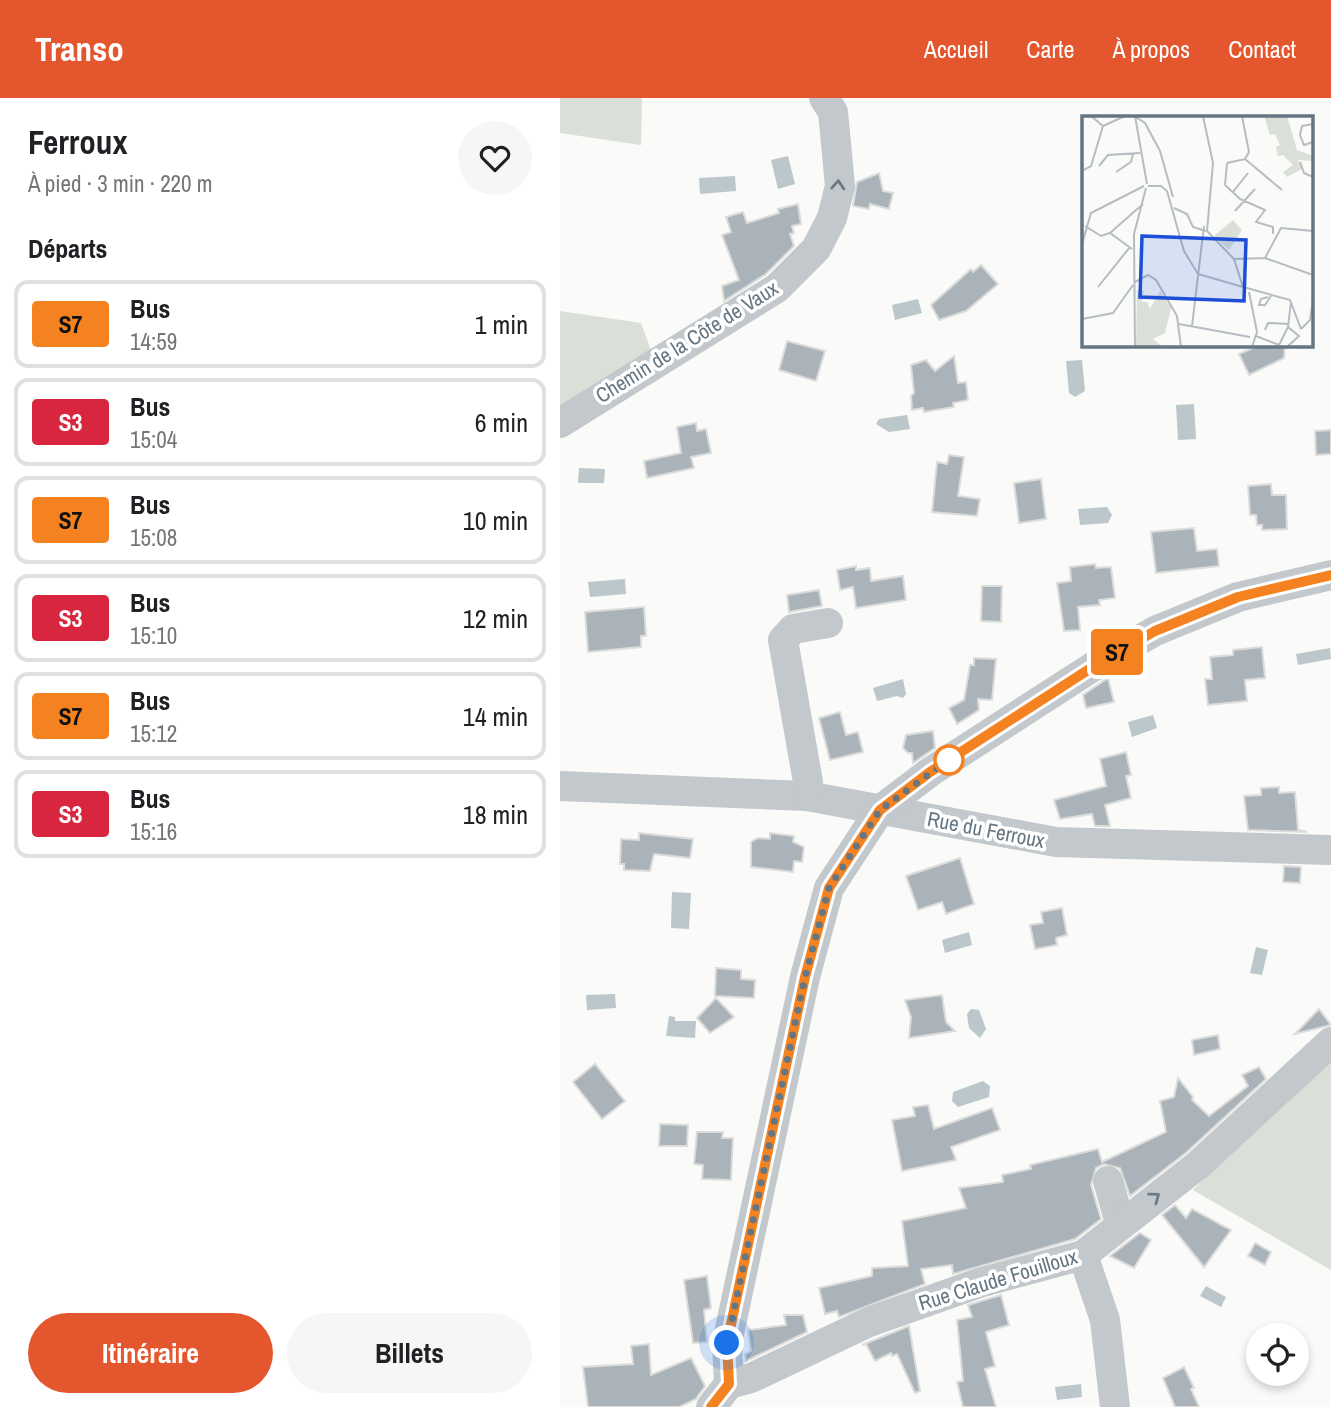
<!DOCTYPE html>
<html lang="fr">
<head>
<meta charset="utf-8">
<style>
	body { margin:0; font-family:"Archivo Narrow",sans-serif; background:#f6f6f6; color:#202124; height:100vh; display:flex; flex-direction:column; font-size:26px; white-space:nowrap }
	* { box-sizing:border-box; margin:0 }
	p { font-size:23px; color:#757577 }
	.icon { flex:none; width:38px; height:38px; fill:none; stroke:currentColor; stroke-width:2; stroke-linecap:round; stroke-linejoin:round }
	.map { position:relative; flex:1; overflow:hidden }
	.sheet { display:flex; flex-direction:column; background:#fff; width:560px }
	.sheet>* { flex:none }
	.badge { padding:0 14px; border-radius:5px; font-size:24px; line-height:46px }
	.controls { position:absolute; left:686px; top:1225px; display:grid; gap:14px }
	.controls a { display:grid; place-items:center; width:63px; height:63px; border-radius:50%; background:#fff; box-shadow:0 4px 10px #0003; font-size:35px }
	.you { position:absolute; width:35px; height:35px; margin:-18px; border:5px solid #fff; border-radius:50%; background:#1a73e8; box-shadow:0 0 0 10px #1a73e833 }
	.map>.badge { position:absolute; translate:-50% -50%; box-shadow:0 0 0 4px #fff }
	h2 { padding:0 28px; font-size:26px; line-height:63px }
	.round { display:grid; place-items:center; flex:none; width:74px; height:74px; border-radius:37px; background:#f6f6f6 }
	.head { display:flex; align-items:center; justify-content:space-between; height:119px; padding:0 28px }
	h1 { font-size:33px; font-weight:700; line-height:52px }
	.action { display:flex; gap:14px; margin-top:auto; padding:14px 28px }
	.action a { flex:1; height:80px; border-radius:42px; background:#e4572e; color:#fff; font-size:28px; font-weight:700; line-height:80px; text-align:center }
	.action a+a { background:#f6f6f6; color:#202124 }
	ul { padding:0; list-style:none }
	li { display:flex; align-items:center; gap:21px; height:88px; margin:0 14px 10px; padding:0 14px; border:4px solid #e0e0e0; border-radius:14px }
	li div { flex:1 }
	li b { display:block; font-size:26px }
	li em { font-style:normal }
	li .badge { min-width:77px; font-weight:700; text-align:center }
	header { display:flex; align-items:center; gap:42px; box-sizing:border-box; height:98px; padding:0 35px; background:#e4572e; color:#fff }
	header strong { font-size:33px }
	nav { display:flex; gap:38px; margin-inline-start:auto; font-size:24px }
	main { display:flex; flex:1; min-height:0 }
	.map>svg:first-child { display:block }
	.green { fill:#dadfd7 }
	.water { fill:#bbc7cb }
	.building { fill:#aab3b9; stroke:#dcdcda; stroke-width:2 }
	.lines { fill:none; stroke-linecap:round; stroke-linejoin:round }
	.minor { stroke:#c3c8cc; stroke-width:30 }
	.oneway { stroke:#6a7a87 }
	.line-casing { stroke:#fff; stroke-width:16 }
	.line { stroke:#f58220; stroke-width:10 }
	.walk { stroke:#657683; stroke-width:7; stroke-dasharray:0 12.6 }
	.stop-dot { fill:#fff; stroke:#f58220; stroke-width:3.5 }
	.labels { text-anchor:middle; stroke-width:7; stroke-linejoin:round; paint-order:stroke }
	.street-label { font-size:21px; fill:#657683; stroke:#fff }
	.inset-road { fill:none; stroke:#b5bdc2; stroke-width:2 }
	.view { fill:#1d4ed8; fill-opacity:0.15; stroke:#1d4ed8; stroke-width:3.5 }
	.inset-edge { fill:none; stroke:#657683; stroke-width:3.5 }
</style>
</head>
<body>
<header>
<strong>Transo</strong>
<nav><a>Accueil</a><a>Carte</a><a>À propos</a><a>Contact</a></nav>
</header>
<main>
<section class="sheet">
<div class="head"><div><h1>Ferroux</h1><p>À pied · 3 min · 220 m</p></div><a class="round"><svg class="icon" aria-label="heart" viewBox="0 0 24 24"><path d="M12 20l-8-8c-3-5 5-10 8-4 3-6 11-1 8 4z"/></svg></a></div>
<h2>Départs</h2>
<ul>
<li><span class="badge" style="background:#f58220;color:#111">S7</span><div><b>Bus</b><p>14:59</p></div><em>1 min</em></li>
<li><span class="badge" style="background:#d7263d;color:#fff">S3</span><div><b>Bus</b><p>15:04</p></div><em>6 min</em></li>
<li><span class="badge" style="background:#f58220;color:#111">S7</span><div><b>Bus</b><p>15:08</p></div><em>10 min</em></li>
<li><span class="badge" style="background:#d7263d;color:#fff">S3</span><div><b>Bus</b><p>15:10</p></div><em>12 min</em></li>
<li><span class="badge" style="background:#f58220;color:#111">S7</span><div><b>Bus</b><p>15:12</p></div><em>14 min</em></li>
<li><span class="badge" style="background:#d7263d;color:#fff">S3</span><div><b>Bus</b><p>15:16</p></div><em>18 min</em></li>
</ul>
<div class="action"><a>Itinéraire</a><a>Billets</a></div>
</section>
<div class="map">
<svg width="771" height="1309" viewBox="0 0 771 1309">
	<rect width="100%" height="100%" fill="#fafaf8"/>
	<!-- green -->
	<g class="green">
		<polygon points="0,0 82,0 81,47 0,35"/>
		<polygon points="0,213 81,225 91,252 0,310"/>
		<polygon points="771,949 771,1172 633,1092 746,980"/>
	</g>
	<!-- water -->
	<g class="water">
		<polygon points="228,58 235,86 218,91 211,62"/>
		<polygon points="175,78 176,93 140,96 139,80"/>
		<polygon points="358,201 362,215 335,222 332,207"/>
		<polygon points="522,262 525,293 515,299 509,295 506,263"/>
		<polygon points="634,306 636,341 618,342 616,307"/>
		<polygon points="347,317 350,331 329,334 316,326 319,321"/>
		<polygon points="19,370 45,371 44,385 18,385"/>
		<polygon points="547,409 552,417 548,425 520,427 518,411"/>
		<polygon points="65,481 66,496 30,499 28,484"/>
		<polygon points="770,550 771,561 738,567 736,556"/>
		<polygon points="343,581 346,596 343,600 337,598 317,603 313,590"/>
		<polygon points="593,617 597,630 572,639 568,624"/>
		<polygon points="112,794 131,795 129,831 111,830"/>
		<polygon points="409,834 412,847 385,855 382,842"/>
		<polygon points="696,849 708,852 702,877 690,875"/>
		<polygon points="55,896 56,910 27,912 26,897"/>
		<polygon points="411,911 419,912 426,931 420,940 409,930 407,916"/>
		<polygon points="109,918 115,919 115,923 136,923 135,940 106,938"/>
		<polygon points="423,983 430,988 429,999 398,1009 392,1003 393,994"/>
		<polygon points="646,1188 666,1199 661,1209 640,1198"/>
		<polygon points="521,1286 522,1299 497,1302 495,1289"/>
	</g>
	<!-- building -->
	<g class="building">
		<polygon points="319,75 323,93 333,95 329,111 310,106 309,111 293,108 297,84"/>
		<polygon points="238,106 241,126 232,128 234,135 230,136 234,148 206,176 164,203 162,188 179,182 162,137 171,134 166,119 183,114 187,125 219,115 218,111"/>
		<polygon points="421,167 438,186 406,213 379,222 371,207 411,171 413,174"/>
		<polygon points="227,243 265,253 256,283 219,272"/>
		<polygon points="700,247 725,247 724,260 689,277 679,256"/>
		<polygon points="394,258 398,285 406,284 408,302 393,305 394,309 364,314 363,310 352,312 351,298 354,295 351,267 366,262 375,273"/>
		<polygon points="136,325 137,333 146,331 151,355 131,359 134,370 87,380 84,363 121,355 117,329"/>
		<polygon points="771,332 771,356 756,357 755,333"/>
		<polygon points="389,357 404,359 398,398 420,401 417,418 372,414 377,364 387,366"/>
		<polygon points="481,381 486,421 459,425 454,385"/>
		<polygon points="711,386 712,397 726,397 727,431 702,432 702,427 697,427 696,417 690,417 688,388"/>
		<polygon points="634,430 637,453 657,451 659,468 596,475 591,434"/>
		<polygon points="535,466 536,470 551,469 555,500 539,502 540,507 518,509 520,532 504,533 497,485 511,483 510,469"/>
		<polygon points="296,468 296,472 310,470 311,483 343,478 346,502 296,510 293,489 280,492 277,472"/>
		<polygon points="422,488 442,488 441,524 421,523"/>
		<polygon points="259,492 262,508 229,514 227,497"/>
		<polygon points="84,509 86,538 81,538 81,549 28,554 25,514"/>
		<polygon points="702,549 705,580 685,582 687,603 648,607 645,581 652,581 650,559 673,557 673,552"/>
		<polygon points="414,560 436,561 432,602 418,601 419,612 397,626 389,610 404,602 410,567 414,567"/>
		<polygon points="548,580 554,604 526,610 523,597"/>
		<polygon points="280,614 286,637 298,634 303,654 270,662 259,620"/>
		<polygon points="373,633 375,650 353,665 352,655 348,655 343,650 346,637"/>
		<polygon points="566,654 571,677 566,678 571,700 545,707 550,728 535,728 532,716 500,721 494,702 546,688 540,661"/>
		<polygon points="719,689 719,695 735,694 738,732 747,734 688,732 684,698 701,697 701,690"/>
		<polygon points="79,735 133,741 130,760 94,756 90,773 64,772 64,766 60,766 61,741 79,742"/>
		<polygon points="210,735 234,738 233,744 244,749 242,764 234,763 233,774 191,769 191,744 198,740 210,741"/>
		<polygon points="400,760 414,806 386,816 382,804 358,812 346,778"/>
		<polygon points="724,768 741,769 740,785 723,784"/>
		<polygon points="502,810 507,837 496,840 497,847 475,851 470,827 483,825 481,814"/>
		<polygon points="156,870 181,872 181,881 195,882 194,900 155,898"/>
		<polygon points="382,897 386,924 395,933 349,940 351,919 345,902"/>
		<polygon points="156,900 174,919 150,935 137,920"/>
		<polygon points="759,911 771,927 735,936"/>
		<polygon points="658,937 660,951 634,957 632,942"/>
		<polygon points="35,966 65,1003 42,1021 13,984"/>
		<polygon points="699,969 706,981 627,1054 570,1098 560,1070 544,1066 536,1070 531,1087 541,1121 515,1141 393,1176 392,1167 361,1171 365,1186 279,1219 277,1213 265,1216 259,1190 312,1178 312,1170 348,1168 342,1123 406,1110 399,1090 443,1084 442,1077 471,1071 470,1067 538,1051 542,1064 606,1034 600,1003 614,999 618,980 633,999 632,1002 649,1018 688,988 682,977"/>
		<polygon points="368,1007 374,1031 432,1010 440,1032 391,1049 396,1062 342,1073 332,1022 355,1018 353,1009"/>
		<polygon points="100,1026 128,1027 127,1048 99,1048"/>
		<polygon points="137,1034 163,1034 162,1040 173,1040 171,1082 142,1081 143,1067 134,1066"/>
		<polygon points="615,1107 626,1120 632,1111 671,1132 644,1169 602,1117"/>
		<polygon points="580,1135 591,1142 574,1170 550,1158"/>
		<polygon points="695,1145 711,1154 705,1167 688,1158"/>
		<polygon points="147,1178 151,1210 144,1212 147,1244 133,1245 124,1182"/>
		<polygon points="441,1197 449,1227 426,1234 435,1268 425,1271 436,1309 403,1309 397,1284 403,1283 397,1222 412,1219 408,1207"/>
		<polygon points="224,1217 243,1217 247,1234 186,1263 185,1256 191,1253 188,1232 226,1227"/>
		<polygon points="349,1228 360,1293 355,1295 337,1256 332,1258 331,1255 315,1263 306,1246 302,1247"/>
		<polygon points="89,1246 91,1277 131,1260 145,1288 136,1301 119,1309 28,1309 23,1269 73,1266 71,1248"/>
		<polygon points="624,1269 634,1290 631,1291 639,1309 615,1309 603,1280"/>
	</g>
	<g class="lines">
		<!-- minor -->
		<g class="minor">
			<polyline points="0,325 217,190 256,151 272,120 280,88 273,14 264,0"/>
			<polyline points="0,688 247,698 496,744 771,752"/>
			<polyline points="247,698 248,684 223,542 233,531 268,525"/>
			<polyline points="548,1083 558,1118 563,1124"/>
			<polyline points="523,1157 545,1222 555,1309"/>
			<polyline points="169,1286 167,1245 245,879 269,790 320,712 370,674 531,570 595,533 678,499 771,477"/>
			<polyline points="169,1286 191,1280 309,1224 419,1185 523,1157 638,1067 771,944"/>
			<polyline points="151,1309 169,1286"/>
		</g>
	</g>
	<!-- one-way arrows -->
	<defs><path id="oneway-chevron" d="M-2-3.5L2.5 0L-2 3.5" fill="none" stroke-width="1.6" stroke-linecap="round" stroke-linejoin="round" transform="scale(1.75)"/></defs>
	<g class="oneway">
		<use href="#oneway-chevron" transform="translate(278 87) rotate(-86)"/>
		<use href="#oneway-chevron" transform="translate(595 1099) rotate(-37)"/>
	</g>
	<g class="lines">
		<!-- line casing -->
		<g class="line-casing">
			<polyline id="line" points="151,1309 169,1286 167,1245 245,879 269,790 320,712 370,674 531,570 595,533 678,499 771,477"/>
		</g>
		<!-- line -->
		<use href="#line" class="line"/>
		<!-- walk -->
		<polyline class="walk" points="167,1245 245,879 269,790 320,712 391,660 389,662"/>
	</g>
	<!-- markers -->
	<circle class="stop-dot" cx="389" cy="662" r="14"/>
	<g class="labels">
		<!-- street labels -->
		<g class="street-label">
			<text transform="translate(127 244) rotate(-32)" y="7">Chemin de la Côte de Vaux</text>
			<text transform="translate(426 732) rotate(11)" y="7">Rue du Ferroux</text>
			<text transform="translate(438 1182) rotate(-17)" y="7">Rue Claude Fouilloux</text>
		</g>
	</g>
	<!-- overview -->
	<g transform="translate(522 18)">
		<rect width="231" height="231" fill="#fafaf8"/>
		<path d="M182,0h23l10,34 16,6v5l-15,-1 4,9 -15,8 -4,-5 10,-7 -10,-10 -5,1 -2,-9 4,-2 -5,-11 -5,1zM151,104l9,10 -13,20 -15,-14zM55,174l7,1 -2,11h5l3,7 10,-18 11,17 -6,25 -12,6 10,8h-27z" fill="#dadfd7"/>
		<path class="inset-road" d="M9,0l12,10 22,-10M52,0l11,7 15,28 13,46M53,0l12,68M121,0l10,47 -6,68M160,0l7,36 -4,7M231,8l-11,2 -2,9 4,10 9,-3M218,46l4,11 9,4M145,47l18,-4 37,31M17,50l9,-11 32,-2M0,55l9,-5 12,-40M34,56l15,-10 2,-8M143,69l15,14 25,11 -9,12 17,5v7M143,69l2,-22M66,70h13l6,5 17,60 14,23 45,13M151,76l15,-19M92,92l13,6 6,13 13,4M153,95l20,-22M3,110l16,10 9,-3M125,115l27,28 9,28 47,13 11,29M28,117l33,-29M28,117l22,16M0,128l9,-31 53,-27M183,142l48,17M152,143l31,-1 16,-30 32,3M53,166l13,-7 8,5 21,36 4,31M16,171l32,-40M167,176l8,40 -5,15M186,181l-7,2 -2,6h6l6,-9M0,203l31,-6 20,-28M97,208l71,13M110,210l12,-100M219,213l9,-9 3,-20M183,214l3,-7 20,1M174,220l23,9M197,229l9,-18 3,-25M53,231l-1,-113 12,-46M205,231l12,-11 -11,-9"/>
		<path class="view" d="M60,120l104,4 -2,61 -104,-4z"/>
		<rect width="231" height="231" class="inset-edge"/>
	</g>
</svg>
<div class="controls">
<a><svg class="icon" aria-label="locate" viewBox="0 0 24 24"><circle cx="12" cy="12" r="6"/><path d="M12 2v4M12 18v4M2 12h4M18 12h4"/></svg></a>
</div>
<div class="you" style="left:167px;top:1245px"></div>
<b class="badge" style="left:557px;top:554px;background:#f58220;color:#111">S7</b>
</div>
</main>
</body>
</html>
